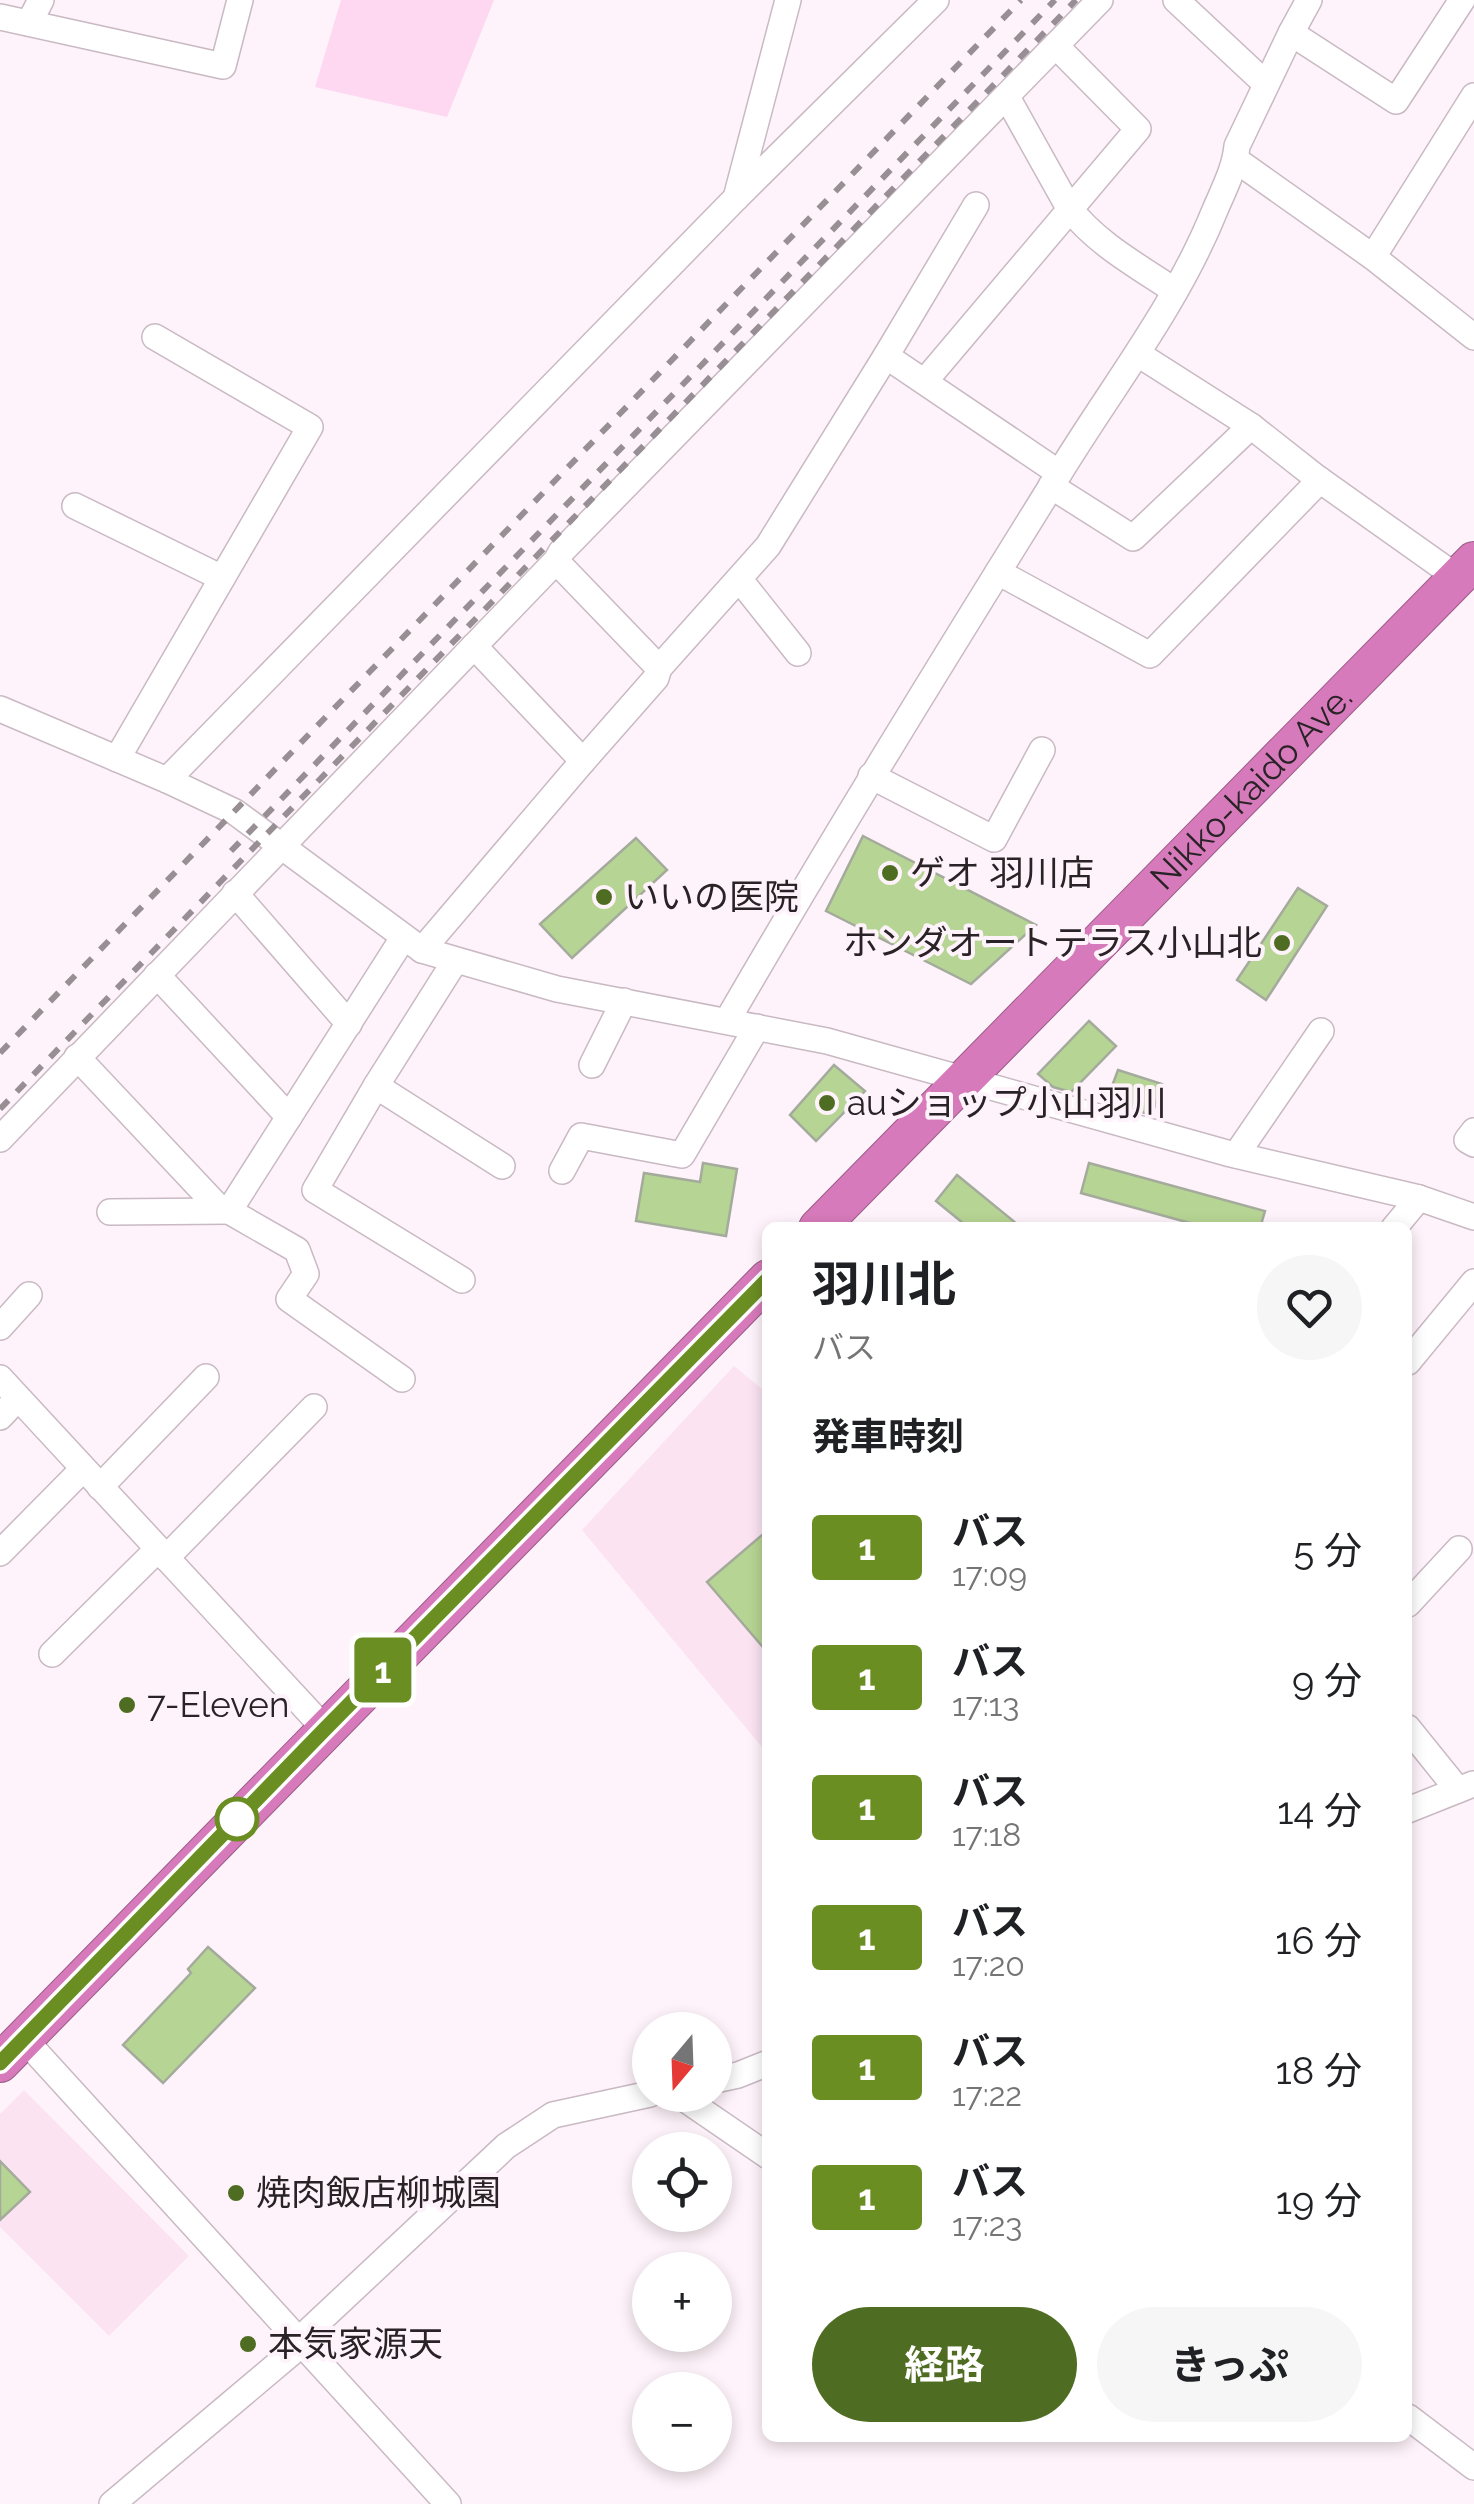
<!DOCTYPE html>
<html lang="ja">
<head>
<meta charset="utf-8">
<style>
	body { margin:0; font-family:Raleway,"Noto Sans JP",sans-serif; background:#f6f6f6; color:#202124; height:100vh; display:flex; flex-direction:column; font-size:38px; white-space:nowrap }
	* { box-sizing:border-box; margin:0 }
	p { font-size:32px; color:#757577 }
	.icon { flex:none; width:55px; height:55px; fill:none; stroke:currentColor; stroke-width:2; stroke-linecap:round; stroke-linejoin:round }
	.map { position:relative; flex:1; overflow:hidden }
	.panel { position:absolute; left:762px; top:1222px; width:650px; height:1220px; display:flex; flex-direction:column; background:#fff; border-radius:15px; box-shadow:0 5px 15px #0003 }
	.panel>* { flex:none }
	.badge { padding:0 20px; border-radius:8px; font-size:35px; line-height:65px }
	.needle { width:65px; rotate:199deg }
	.controls { position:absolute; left:632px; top:2012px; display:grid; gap:20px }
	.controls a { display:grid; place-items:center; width:100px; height:100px; border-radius:50%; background:#fff; box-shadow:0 5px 15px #0003; font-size:50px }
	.map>.badge { position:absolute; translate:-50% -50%; box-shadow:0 0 0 5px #fff }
	h2 { padding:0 50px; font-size:38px; line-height:90px }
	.round { display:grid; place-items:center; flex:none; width:105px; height:105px; border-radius:52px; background:#f6f6f6 }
	.head { display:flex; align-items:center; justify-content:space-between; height:170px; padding:0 50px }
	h1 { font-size:48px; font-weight:700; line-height:75px }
	.primary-button { display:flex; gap:20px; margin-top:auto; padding:20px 50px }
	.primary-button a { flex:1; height:115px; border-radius:60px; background:#4f6d22; color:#fff; font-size:40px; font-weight:700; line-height:115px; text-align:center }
	.primary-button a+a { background:#f6f6f6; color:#202124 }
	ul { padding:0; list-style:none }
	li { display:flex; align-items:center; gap:30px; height:130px; padding:0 50px }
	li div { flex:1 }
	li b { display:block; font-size:38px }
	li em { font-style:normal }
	li .badge { min-width:110px; font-weight:700; text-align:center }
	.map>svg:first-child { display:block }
	.built { fill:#fbe3f2 }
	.green { fill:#fed8f1 }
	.building { fill:#b6d493; stroke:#a4ab9c; stroke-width:2.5 }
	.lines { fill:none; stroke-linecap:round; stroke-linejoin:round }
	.minor-casing { stroke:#c9b9c3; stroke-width:28 }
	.highway-casing { stroke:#9a5c87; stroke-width:40 }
	.minor { stroke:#fff; stroke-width:25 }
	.highway { stroke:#d77abb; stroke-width:38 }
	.rail { stroke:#978f94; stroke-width:6; stroke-dasharray:12 12; stroke-linecap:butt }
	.line-casing { stroke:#fff; stroke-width:22 }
	.line { stroke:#6b8e23; stroke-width:15 }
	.poi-dot { fill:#4f6d22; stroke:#fef3fa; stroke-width:4 }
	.stop-dot { fill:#fff; stroke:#6b8e23; stroke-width:5 }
	.labels { text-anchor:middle; stroke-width:8; stroke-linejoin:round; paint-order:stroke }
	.street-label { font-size:35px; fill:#292327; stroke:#fef3fa }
	.poi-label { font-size:35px; fill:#292327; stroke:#fef3fa; text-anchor:start }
</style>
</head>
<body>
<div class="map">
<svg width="1474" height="2504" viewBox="0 0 1474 2504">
	<rect width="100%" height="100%" fill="#fef3fa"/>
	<!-- built -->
	<g class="built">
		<polygon points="734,1366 767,1393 767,1753 582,1530"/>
		<polygon points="24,2090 189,2256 109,2336 0,2227 0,2114"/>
	</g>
	<!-- green -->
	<polygon class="green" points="341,0 494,0 447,117 315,87"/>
	<!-- building -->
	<g class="building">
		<polygon points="863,836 1036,925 971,984 826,911"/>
		<polygon points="636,838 667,870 572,958 540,924"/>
		<polygon points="1298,888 1327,906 1266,1000 1237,980"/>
		<polygon points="1089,1021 1116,1046 1071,1092 1053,1087 1038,1074"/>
		<polygon points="834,1065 865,1091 816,1141 790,1115"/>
		<polygon points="1118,1070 1162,1084 1152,1115 1106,1102"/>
		<polygon points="703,1163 737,1169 726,1236 636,1221 644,1173 700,1182"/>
		<polygon points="1089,1163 1265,1211 1260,1228 1208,1228 1081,1193"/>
		<polygon points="957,1175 1022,1228 969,1228 936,1201"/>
		<polygon points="768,1530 768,1653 707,1582"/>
		<polygon points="208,1947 255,1988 163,2083 123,2045 191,1973 188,1969"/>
		<polygon points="0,2161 30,2192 0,2220"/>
	</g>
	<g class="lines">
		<!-- minor casing -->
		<g class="minor-casing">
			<g id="minor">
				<polyline points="1176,0 1266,84"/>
				<polyline points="0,17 223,66 240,0"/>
				<polyline points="29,23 41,0"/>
				<polyline points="1291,33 1396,101 1462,0"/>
				<path d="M1007,97l62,111c28,36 69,58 106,83"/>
				<polyline points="1236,160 1373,257 1474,337"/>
				<polyline points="736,198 936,0"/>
				<polyline points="1373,257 1474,96"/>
				<polyline points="1138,354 1251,426 1317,478 1458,578"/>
				<polyline points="886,356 1059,473"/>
				<polyline points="925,381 1138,129 1056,46"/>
				<polyline points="1051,486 1133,538 1251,426"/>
				<polyline points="75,506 222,578"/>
				<polyline points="556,561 659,668"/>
				<polyline points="998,572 1150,655 1320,480"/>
				<polyline points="740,580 798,653"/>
				<polyline points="474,646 583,761"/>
				<polyline points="0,709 167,780 235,812 422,950 557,989 827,1041 1227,1153 1419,1198 1474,1217"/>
				<polyline points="117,759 310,427 155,337"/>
				<polyline points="871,776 994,839 1042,750"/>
				<polyline points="167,780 736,198 788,0"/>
				<polyline points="235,893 349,1024"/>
				<polyline points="422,950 583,761 656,678 659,668 768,546 886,356 976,205"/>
				<polyline points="455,961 376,1086 315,1190 462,1280"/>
				<polyline points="157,975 289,1117"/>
				<path d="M727,1021c106,-183 218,-364 330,-544 54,-89 119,-170 158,-267 9,-21 20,-42 22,-64l54,-113 18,-33"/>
				<polyline points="77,1057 221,1210"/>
				<polyline points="592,1065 624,1001"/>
				<polyline points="376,1086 502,1166"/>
				<polyline points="1474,1131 1467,1140 1474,1144"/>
				<polyline points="0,1139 556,561 561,552 1100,0"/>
				<polyline points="1236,1155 1321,1031"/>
				<polyline points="562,1171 581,1136 682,1155 757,1027"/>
				<polyline points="110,1212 229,1211"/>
				<polyline points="1394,1228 1419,1198"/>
				<polyline points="0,1327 29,1295"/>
				<polyline points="1408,1362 1474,1282"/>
				<polyline points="0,1378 325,1729"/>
				<polyline points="402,1379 289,1299 306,1274 297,1250 229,1211 403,938"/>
				<polyline points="0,1417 18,1398"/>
				<polyline points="100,1487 206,1377"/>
				<polyline points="0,1553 83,1469"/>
				<polyline points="166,1558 314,1407"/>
				<polyline points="1408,1604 1459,1549"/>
				<polyline points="52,1654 158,1549"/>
				<polyline points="1408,1728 1458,1790"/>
				<polyline points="1408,1810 1473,1784"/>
				<polyline points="24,2039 448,2504"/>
				<polyline points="715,2080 738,2075 768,2063"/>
				<polyline points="679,2095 768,2156"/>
				<polyline points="300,2339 506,2146 553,2115 650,2094"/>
				<polyline points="1408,2417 1474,2467"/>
				<polyline points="112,2504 303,2343"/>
			</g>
		</g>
		<!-- highway casing -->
		<g class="highway-casing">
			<g id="highway">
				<path id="s1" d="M818,1228l656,-667"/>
				<polyline points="0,2063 768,1279"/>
			</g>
		</g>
		<!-- minor -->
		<use href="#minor" class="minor"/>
		<!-- highway -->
		<use href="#highway" class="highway"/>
		<!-- rail -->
		<g class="rail">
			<polyline points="231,851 1055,0"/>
			<polyline points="0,1053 1021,0"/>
			<polyline points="0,1109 1076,0"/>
		</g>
	</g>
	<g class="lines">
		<!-- line casing -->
		<g class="line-casing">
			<polyline id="line" points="0,2063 325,1729 768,1279"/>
		</g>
		<!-- line -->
		<use href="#line" class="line"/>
	</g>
	<!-- markers -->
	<g class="poi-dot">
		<circle cx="890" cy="873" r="10"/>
		<circle cx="604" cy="897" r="10"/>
		<circle cx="1282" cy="943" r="10"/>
		<circle cx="827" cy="1103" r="10"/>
		<circle cx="127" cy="1705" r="10"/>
		<circle cx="236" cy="2193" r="10"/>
		<circle cx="248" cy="2344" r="10"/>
	</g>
	<circle class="stop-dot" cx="237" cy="1819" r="20"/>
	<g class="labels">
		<!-- street labels -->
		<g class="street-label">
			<text dy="12" stroke="none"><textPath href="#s1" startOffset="618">Nikko-kaido Ave.</textPath></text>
		</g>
		<!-- poi labels -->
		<g class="poi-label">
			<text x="910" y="885">ゲオ 羽川店</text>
			<text x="624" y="909">いいの医院</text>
			<text x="1262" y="955" text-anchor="end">ホンダオートテラス小山北</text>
			<text x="847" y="1115">auショップ小山羽川</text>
			<text x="147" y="1717">7-Eleven</text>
			<text x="256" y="2205">焼肉飯店柳城園</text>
			<text x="268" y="2356">本気家源天</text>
		</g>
	</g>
</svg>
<div class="controls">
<a><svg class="needle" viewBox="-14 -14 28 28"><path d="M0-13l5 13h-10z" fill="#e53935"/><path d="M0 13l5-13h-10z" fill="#757577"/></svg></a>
<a><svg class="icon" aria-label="locate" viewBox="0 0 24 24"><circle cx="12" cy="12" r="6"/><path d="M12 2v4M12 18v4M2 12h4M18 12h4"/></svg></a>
<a>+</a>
<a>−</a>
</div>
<b class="badge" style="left:383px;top:1670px;background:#6b8e23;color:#fff">1</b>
<section class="panel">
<div class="head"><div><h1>羽川北</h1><p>バス</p></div><a class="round"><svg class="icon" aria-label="heart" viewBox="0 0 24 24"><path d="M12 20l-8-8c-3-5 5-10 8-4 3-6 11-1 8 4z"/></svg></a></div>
<h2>発車時刻</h2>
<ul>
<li><span class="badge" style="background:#6b8e23;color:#fff">1</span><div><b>バス</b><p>17:09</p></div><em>5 分</em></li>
<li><span class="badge" style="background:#6b8e23;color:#fff">1</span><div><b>バス</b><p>17:13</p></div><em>9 分</em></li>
<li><span class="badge" style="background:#6b8e23;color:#fff">1</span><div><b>バス</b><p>17:18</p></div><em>14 分</em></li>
<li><span class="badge" style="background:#6b8e23;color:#fff">1</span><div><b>バス</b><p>17:20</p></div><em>16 分</em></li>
<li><span class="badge" style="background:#6b8e23;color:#fff">1</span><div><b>バス</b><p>17:22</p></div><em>18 分</em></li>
<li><span class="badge" style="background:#6b8e23;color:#fff">1</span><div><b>バス</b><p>17:23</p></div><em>19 分</em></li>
</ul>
<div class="primary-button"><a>経路</a><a>きっぷ</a></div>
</section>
</div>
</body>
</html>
